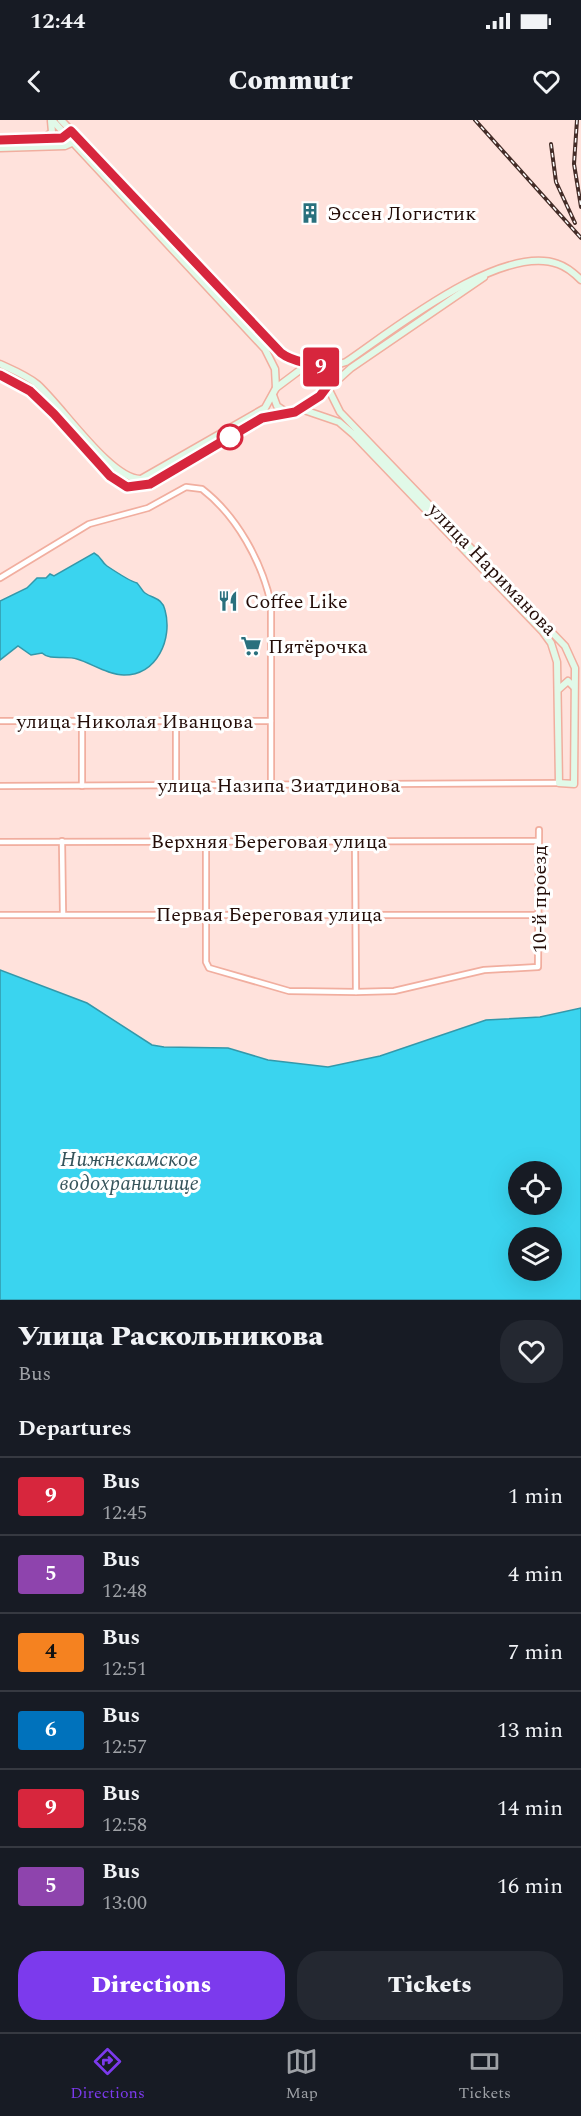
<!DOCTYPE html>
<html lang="en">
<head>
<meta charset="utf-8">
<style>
	body { margin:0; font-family:Spectral,serif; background:#242831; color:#f1f3f6; height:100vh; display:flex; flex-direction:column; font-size:22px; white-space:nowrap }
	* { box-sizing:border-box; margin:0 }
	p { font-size:20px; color:#9ea1a6 }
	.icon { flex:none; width:33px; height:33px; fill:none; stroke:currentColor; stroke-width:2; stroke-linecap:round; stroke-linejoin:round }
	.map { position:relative; height:1180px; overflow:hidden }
	.panel { display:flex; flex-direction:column; background:#171b24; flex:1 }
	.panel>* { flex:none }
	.badge { padding:0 12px; border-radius:4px; font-size:21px; line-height:39px }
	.buttons { position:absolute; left:508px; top:1041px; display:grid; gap:12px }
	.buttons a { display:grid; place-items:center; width:54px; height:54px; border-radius:50%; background:#171b24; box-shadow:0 6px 24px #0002; font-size:30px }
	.map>.badge { position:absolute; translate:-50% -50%; box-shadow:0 0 0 3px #fff }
	h2 { padding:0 18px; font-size:22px; line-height:54px }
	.round { display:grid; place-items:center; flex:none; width:63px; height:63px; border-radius:24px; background:#242831 }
	.headline { display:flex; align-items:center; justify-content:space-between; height:102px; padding:0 18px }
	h1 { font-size:28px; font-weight:800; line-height:45px }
	.primary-button { display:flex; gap:12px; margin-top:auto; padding:12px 18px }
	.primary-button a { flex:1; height:69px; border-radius:24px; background:#7c3aed; color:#fff; font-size:24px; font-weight:800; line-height:69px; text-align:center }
	.primary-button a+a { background:#242831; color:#f1f3f6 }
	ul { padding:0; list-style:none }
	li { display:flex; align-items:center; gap:18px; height:78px; padding:0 18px; border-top:2px solid #363941 }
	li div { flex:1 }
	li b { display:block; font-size:22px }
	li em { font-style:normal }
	li .badge { min-width:66px; font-weight:700; text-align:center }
	.status { display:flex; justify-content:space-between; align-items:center; height:42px; padding:0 30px; background:#171b24; direction:ltr }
	.status svg { height:16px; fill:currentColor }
	header { display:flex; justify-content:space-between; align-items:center; height:78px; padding:0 18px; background:#171b24; font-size:27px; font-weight:800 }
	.tab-bar { display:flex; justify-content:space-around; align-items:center; height:84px; border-top:2px solid #363941; background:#171b24; font-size:16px; color:#9ea1a6 }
	.tab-bar a { display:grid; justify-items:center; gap:3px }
	.tab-bar .current { color:#7c3aed }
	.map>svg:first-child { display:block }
	.water { fill:#3ad4ef; stroke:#3398aa; stroke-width:1.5; fill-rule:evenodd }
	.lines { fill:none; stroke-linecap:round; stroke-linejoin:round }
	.street-casing { stroke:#f1ae9f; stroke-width:8 }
	.secondary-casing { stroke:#f1ae9f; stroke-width:9 }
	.street { stroke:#fff; stroke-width:4.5 }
	.secondary { stroke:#e1f9e8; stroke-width:6 }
	.rail-casing { stroke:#442c27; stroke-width:4 }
	.rail { stroke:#fff; stroke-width:1.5; stroke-dasharray:4.5; stroke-linecap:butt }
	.line-casing { stroke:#fff; stroke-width:14 }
	.line { stroke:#d7263d; stroke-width:9 }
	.stop-dot { fill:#fff; stroke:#d7263d; stroke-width:3 }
	.labels { text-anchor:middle; stroke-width:6; stroke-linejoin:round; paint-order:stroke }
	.poi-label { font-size:20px; fill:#240d08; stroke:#fff; text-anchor:start }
	.street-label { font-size:20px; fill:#240d08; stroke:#fff }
	.water-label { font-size:21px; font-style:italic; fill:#36545b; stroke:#fff }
</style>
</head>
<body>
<div class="status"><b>12:44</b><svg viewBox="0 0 49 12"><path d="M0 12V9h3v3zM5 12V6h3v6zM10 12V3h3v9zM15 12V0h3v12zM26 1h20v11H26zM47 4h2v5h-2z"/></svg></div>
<header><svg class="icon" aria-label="back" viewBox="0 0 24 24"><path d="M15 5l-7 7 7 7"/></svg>Commutr<svg class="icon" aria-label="heart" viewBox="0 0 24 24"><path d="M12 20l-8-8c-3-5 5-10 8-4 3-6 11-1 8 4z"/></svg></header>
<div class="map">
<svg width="581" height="1180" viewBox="0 0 581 1180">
	<rect width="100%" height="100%" fill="#ffe2dc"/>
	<!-- water -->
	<g class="water">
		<path d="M94,433c8,4 7,9 13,13 6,4 25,16 30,17 3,3 5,8 8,10 9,6 17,5 20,17 8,29 -8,65 -41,65 -16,0 -33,-12 -47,-16 -11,-4 -27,2 -35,-6l-11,2 -13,-9 -18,14v-59l27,-13 10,-10h9l4,-4 4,2z"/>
		<path d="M0,850l87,33 65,42 12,2 64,1 40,12 60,7 52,-11 106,-36 54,-3 41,-9v292h-581zM519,1052h33v32h-33zM519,1118h33v32h-33z"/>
	</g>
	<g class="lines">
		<!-- street casing -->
		<g class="street-casing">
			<g id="street">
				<path d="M0,458l89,-54 59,-16 38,-21 16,2c35,27 60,73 69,115v181"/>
				<polyline points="0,601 271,601"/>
				<polyline points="82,601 82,666"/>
				<polyline points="176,601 176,666"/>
				<polyline points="0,666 559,663"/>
				<polyline points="62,721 63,794"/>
				<polyline points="355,721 356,872"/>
				<polyline points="0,722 538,721"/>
				<polyline points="206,722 206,842 209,848 289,871 356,872 394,871 484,850 538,847 539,710"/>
				<polyline points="0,795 539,795"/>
			</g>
		</g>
		<!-- secondary casing -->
		<g class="secondary-casing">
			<g id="secondary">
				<polyline points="52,0 265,229 275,249 276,268"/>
				<polyline points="61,0 281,233 298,243 311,245"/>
				<polyline points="43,19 52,12 51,1"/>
				<polyline points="0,20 61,18 69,13"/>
				<polyline points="0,28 65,26 76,21"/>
				<path d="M0,244c13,6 26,11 37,20 25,22 74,96 104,95l124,-71 11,-20 24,-18 11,-5 22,1 13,-4c47,-32 155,-119 212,-98 9,3 17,10 23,16"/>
				<path d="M0,255c50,21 77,71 116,107 11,7 22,6 34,2l112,-66 39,-9 19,-13 31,-28 133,-91"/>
				<polyline points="273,275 277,286 286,292"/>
				<polyline points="301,289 339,302 353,314 543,512 551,523 557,542 559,663 574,664 575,548 565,526 340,292 328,268 327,254 318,245"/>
				<polyline points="559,569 568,561 574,567"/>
			</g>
		</g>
		<!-- street -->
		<use href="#street" class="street"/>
		<!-- secondary -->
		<use href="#secondary" class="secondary"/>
		<!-- rail casing -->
		<g class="rail-casing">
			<g id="rail">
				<polyline points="475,0 581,118"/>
				<polyline points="577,0 574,44 581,87"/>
				<polyline points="551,24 556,62 575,103"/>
			</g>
		</g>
		<!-- rail -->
		<use href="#rail" class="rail"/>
	</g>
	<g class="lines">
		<!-- line casing -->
		<g class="line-casing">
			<path id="line" d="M0,20l62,-2 9,-7 210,222c19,15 45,5 48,31l-9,12 -25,16 -33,6 -112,66 -23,3 -17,-11 -56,-62 -24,-23 -30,-16"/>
		</g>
		<!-- line -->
		<use href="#line" class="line"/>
	</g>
	<!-- icons -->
	<defs>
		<g id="building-bare" transform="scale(1.62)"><path d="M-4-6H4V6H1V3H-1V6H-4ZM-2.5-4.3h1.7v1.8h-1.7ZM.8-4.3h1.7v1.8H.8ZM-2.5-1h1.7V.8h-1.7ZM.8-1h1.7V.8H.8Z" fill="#29707d" stroke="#fff" stroke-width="2.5" paint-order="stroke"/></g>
		<g id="restaurant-bare" transform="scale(1.62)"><path d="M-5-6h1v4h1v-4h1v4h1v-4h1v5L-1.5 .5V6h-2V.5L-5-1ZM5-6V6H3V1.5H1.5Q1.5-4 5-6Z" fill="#29707d" stroke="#fff" stroke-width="2.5" paint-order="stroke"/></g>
		<g id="supermarket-bare" transform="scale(1.62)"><path d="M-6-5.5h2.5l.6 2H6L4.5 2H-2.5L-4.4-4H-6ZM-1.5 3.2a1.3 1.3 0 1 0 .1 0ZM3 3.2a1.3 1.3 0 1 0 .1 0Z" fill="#29707d" stroke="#fff" stroke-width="2.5" paint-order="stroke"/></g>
	</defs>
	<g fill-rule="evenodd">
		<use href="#building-bare" x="310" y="93"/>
		<use href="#restaurant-bare" x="228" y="481"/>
		<use href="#supermarket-bare" x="251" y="526"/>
	</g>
	<!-- markers -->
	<circle class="stop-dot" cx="230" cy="317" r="12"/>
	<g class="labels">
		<!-- poi labels -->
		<g class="poi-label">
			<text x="327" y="100">Эссен Логистик</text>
			<text x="245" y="488">Coffee Like</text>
			<text x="268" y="533">Пятёрочка</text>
		</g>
		<!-- street labels -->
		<g class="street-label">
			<text transform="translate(493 449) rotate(46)" y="7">улица Нариманова</text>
			<text x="135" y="608">улица Николая Иванцова</text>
			<text x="279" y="672">улица Назипа Зиатдинова</text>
			<text x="269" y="728">Верхняя Береговая улица</text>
			<text transform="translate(539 779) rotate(-90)" y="7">10-й проезд</text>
			<text x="269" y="801">Первая Береговая улица</text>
		</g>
		<!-- water labels -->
		<g class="water-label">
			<text x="129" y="1046">Нижнекамское<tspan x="129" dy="24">водохранилище</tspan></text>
		</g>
	</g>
</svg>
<div class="buttons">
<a><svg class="icon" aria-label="locate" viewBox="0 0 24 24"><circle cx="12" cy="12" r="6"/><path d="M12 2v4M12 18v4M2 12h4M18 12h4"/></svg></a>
<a><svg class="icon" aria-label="layers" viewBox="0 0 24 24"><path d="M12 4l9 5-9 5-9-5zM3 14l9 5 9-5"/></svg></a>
</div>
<b class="badge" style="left:321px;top:247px;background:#d7263d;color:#fff">9</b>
</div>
<section class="panel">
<div class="headline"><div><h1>Улица Раскольникова</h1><p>Bus</p></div><a class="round"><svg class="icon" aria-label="heart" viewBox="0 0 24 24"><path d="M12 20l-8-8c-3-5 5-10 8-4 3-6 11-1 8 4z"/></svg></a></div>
<h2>Departures</h2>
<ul>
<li><span class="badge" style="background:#d7263d;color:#fff">9</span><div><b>Bus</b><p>12:45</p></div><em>1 min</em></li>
<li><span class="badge" style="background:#8e44ad;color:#fff">5</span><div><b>Bus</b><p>12:48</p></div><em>4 min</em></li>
<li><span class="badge" style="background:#f58220;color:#111">4</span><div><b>Bus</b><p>12:51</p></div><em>7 min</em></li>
<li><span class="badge" style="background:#0072bc;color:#fff">6</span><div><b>Bus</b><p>12:57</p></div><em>13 min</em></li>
<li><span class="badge" style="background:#d7263d;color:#fff">9</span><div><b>Bus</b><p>12:58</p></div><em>14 min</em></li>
<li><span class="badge" style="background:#8e44ad;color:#fff">5</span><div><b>Bus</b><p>13:00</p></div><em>16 min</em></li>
</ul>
<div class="primary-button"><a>Directions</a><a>Tickets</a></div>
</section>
<nav class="tab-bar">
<a class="current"><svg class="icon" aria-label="directions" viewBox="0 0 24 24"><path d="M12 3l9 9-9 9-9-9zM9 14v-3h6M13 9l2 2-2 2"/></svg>Directions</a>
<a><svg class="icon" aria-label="map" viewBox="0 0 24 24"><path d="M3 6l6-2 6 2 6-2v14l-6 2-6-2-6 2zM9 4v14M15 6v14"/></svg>Map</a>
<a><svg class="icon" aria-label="tickets" viewBox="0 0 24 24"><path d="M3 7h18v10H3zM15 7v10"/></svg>Tickets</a>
</nav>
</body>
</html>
